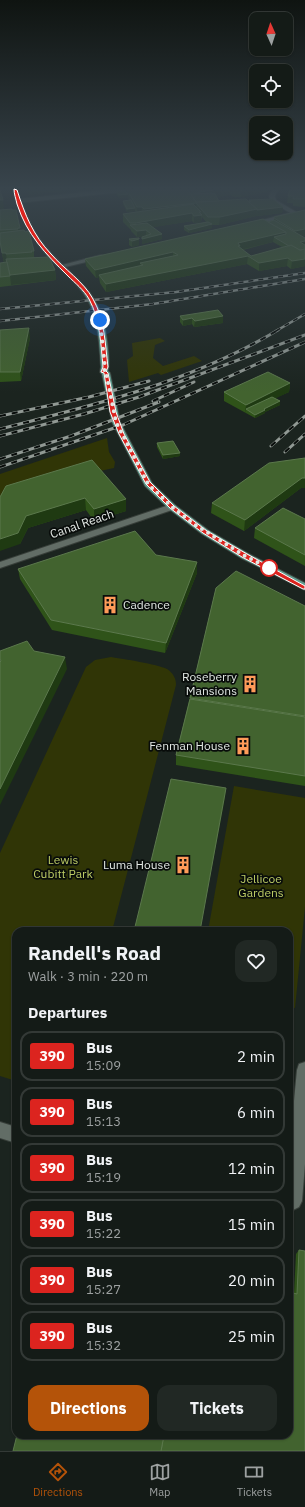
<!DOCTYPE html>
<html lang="en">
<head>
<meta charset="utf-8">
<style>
	body { margin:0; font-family:"IBM Plex Sans",sans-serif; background:#212824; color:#f1f3f6; height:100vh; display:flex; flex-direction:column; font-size:15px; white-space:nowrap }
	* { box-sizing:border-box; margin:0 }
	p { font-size:13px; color:#9da1a1 }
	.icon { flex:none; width:22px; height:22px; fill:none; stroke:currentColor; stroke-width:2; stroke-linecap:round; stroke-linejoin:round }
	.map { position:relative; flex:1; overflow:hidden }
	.side { position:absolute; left:12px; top:927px; width:281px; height:512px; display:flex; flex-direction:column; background:#141b17; border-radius:12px; box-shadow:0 1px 3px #0004,0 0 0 1px #333936 }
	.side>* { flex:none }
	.badge { padding:0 8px; border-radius:3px; font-size:14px; line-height:26px }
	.needle { width:26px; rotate:357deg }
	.buttons { position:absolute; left:249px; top:12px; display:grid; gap:8px }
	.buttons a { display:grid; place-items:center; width:44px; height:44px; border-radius:8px; background:#141b17; box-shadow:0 1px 3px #0004,0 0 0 1px #333936; font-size:20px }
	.you { position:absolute; width:20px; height:20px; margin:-10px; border:3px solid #fff; border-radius:50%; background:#1a73e8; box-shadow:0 0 0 6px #1a73e833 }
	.map>.badge { position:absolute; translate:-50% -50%; box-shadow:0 0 0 2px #fff }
	h2 { padding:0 16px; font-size:15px; line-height:36px }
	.round { display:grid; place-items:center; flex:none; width:42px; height:42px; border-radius:12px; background:#212824 }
	.summary { display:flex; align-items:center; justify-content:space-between; height:68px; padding:0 16px }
	h1 { font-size:19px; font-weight:800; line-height:30px }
	.action { display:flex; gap:8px; margin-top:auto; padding:8px 16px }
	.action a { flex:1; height:46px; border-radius:12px; background:#b45309; color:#fff; font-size:16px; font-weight:800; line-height:46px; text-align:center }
	.action a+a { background:#212824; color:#f1f3f6 }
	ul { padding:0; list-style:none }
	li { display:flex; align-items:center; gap:12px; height:50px; margin:0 8px 6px; padding:0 8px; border:2px solid #333936; border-radius:12px }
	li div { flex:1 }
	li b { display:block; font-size:15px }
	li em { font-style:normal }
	li .badge { min-width:44px; font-weight:700; text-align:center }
	.tab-bar { display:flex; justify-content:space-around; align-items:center; height:56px; border-top:1px solid #333936; background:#141b17; font-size:11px; color:#9da1a1 }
	.tab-bar a { display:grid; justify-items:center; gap:2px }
	.tab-bar .current { color:#b45309 }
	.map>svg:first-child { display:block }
	.green { fill:#303506 }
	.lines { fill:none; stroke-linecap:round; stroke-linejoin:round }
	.minor-casing { stroke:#373e39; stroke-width:2 }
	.major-casing { stroke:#373e39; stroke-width:2 }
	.minor { fill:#626d66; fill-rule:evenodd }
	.major { fill:#609c8e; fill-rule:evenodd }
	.rail-far1-casing { stroke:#919994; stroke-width:2.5 }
	.rail-casing { stroke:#919994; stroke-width:3 }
	.rail-far1 { stroke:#080c0a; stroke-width:1.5; stroke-dasharray:5; stroke-linecap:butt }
	.rail { stroke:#080c0a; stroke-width:2; stroke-dasharray:6; stroke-linecap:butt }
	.wall { fill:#2f5319; fill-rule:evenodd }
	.shaded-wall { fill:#1f3a12 }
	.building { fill:#42632f; stroke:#5b784c }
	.line { fill:#dc241f; stroke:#fff }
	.walk { stroke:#e3e9e5; stroke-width:4; stroke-dasharray:0 7.2 }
	.stop-dot { fill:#fff; stroke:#dc241f; stroke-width:2 }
	.labels { text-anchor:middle; stroke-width:3.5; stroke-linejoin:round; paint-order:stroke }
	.street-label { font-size:12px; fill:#e3e9e5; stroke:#080c0a }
	.poi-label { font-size:12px; fill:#e3e9e5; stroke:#080c0a; text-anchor:end }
	.park-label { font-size:12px; fill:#bdcc65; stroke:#080c0a }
</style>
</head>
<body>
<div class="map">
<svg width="305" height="1451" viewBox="0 0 305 1451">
	<rect width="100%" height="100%" fill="#1b241f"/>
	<!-- green -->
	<g class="green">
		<polygon points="160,338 165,341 155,345 153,358 163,366 194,356 202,361 161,375 158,373 129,382 127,360 133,356 132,343"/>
		<polygon points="107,438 109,452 115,462 114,468 86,474 0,501 0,474"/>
		<path d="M111,657c12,2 46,7 56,12 6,4 9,9 9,16l-64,246h-96v150l-16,-5v-223l86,-186 9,-7z"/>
		<polygon points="234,786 305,798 305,907 295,1008 289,1007 289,931 208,931"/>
	</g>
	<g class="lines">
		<!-- minor casing -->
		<g class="minor-casing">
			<g id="minor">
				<polygon points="105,190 125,190 122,192 18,203 15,201 18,199"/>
				<polygon points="272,190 278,190 275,196 276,200 298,213 298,215 294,215 271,202 269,196"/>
				<polygon points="289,213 291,214 291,216 250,226 247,224"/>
				<polygon points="101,255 103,256 103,258 61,268 58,266"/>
				<polygon points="172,504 175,505 177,507 175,509 0,568 0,562"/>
				<polygon points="305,1062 305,1164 302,1201 299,1207 293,1210 289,1208 289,1152 297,1070 299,1064"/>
				<polygon points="0,1122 16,1127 16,1143 0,1138"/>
			</g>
		</g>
		<!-- major casing -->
		<g class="major-casing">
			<path id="major" d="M12,190h6c5,17 11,33 21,48 29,41 61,44 68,102 1,10 3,21 1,31l2,2 10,49 32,61 23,22 33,25 41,24 56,29v7l-64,-32 -39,-24 -33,-25 -24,-23 -33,-64 -10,-48 -2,-2 1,-5c-2,-23 -2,-48 -14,-68 -8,-15 -23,-26 -35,-38 -20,-21 -31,-44 -40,-71z"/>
		</g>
		<!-- minor -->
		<use href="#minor" class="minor"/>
		<!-- major -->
		<use href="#major" class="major"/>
		<!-- rail-far1 casing -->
		<g class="rail-far1-casing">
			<g id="rail-far1">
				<polyline points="0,309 176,292 305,273"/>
				<polyline points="0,321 153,304 305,279"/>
				<polyline points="276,331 305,314"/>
			</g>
		</g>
		<!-- rail casing -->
		<g class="rail-casing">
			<g id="rail">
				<polyline points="153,401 194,382"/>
				<polyline points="0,416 89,397 149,381"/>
				<path d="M0,429c95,-24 193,-48 278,-99"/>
				<polyline points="0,436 84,414 139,397 305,335"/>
				<polyline points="271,446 305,416"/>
				<polyline points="285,452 305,434"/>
				<polyline points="0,459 71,436 159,402"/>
				<polyline points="0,467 123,425 305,342"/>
			</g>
		</g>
		<!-- rail-far1 -->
		<use href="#rail-far1" class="rail-far1"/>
		<!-- rail -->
		<use href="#rail" class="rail"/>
	</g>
	<!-- wall -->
	<g class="wall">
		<polygon points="125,190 268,190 267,190 267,192 241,197 234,197 230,195 216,197 219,201 249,202 249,200 283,207 282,213 256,216 219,225 212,225 212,228 189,233 184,230 184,226 206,222 202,217 201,222 194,223 192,221 153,227 162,239 142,244 142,237 146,236 137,237 131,231 131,230 123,222 123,214 136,212 135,211 127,212 123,204 123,201 129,200 128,197 119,198 117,195 117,192 125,191"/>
		<polygon points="305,190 305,207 293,206 293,203 287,203 288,196"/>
		<polygon points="0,210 20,228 21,231 34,251 34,257 55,270 56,280 0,287 0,263 4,263 0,245"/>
		<path d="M305,210l-2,27 2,1v28l-14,3 -4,-3 -28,5 -12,-7 -141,28 -6,-9 -1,-6 -3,1 -10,-12 -1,-7 183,-37 6,-2v-3zM273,242l9,5 -31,9 -8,-6z"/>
		<polygon points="129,239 139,245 132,247 129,245"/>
		<polygon points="180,316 223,323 194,327 192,324 183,326 180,322"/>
		<polygon points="0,330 30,338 21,381 0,382"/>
		<polygon points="290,383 289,392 275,398 280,401 280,405 265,412 265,413 255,418 224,401 224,392"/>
		<polygon points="157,443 180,456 163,459 157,447"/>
		<polygon points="305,458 305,488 301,488 244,531 211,513 212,503"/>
		<polygon points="0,497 126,499 126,511 94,521 86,510 28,528 20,544"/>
		<polygon points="305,519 305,566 254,538 255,528"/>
		<polygon points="156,555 197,573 165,653 52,630 20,579 18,569"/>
		<polygon points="216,588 305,606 305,786 176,765 176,755"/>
		<polygon points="299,1250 305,1451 294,1293 296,1254"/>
	</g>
	<!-- shaded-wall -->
	<g class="shaded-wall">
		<polygon points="27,190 73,190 28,195"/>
		<polygon points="213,190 230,190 230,195 194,200 194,193"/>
		<polygon points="242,190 268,190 267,190 267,192 241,197"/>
		<polygon points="128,194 128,197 119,198 119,195"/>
		<polygon points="0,200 3,200 4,209 0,210"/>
		<polygon points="196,203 196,210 144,216 144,209"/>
		<polygon points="137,207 142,207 142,214 137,215"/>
		<polygon points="283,207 282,213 256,216 257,210"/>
		<polygon points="135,208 135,211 127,212 127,209"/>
		<polygon points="257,209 256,216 219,225 220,217"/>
		<polygon points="199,212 201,212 201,222 194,223 194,216"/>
		<polygon points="192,213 192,221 136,230 136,223"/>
		<polygon points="212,224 212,228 189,233 189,230"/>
		<polygon points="18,228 20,228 21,237 19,237"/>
		<polygon points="305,229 305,236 295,238 295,231"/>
		<polygon points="146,230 146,236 137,237 137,231"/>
		<polygon points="286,232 285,239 274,237 273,242 240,250 238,243"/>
		<polygon points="162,234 162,239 142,244 142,239"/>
		<polygon points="139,239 139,245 132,247 132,241"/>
		<polygon points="305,241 305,247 300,242"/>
		<polygon points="173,252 173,259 143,265 140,263 141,267 99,275 99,277 96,278 95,270"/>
		<polygon points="2,253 6,253 7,262 4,263"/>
		<polygon points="248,256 247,264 106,292 106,284"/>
		<polygon points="288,258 287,266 259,271 259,263"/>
		<polygon points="305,259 305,266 291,269 292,261"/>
		<polygon points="55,270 56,280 11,285 10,275"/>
		<polygon points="223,316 223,323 194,327 195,321"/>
		<polygon points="192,318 192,324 183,326 183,320"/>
		<polygon points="29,328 30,338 21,381 20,372"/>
		<polygon points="290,383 289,392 249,411 246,409 245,413 246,405"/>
		<polygon points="280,401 280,405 265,412 265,413 255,418 255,415 264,409"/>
		<polygon points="180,453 180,456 163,459 163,455"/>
		<polygon points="302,478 305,478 305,488 301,488 244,531 245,520"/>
		<polygon points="85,498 86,510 28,528 20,544 0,551 0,539 26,516"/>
		<polygon points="126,499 126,511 94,521 94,509"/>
		<polygon points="197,562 197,573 165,653 166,643"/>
		<polygon points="65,657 67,669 0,805 0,789"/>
		<polygon points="226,788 225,798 200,931"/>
	</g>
	<!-- building -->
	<g class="building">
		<polygon points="0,190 3,200 0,200"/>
		<polygon points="127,190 188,190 196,202 246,199 257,209 220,217 208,217 196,203 144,209 142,207 137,207"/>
		<polygon points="190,190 213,190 194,193"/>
		<polygon points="290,190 305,190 305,199 293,199 294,196 288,196"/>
		<polygon points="125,191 128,194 119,195 117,192"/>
		<polygon points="211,193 215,194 219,201 196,202 191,194"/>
		<polygon points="273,199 283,207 257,210 257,209 249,202 251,201 249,200"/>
		<polygon points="131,200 135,208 127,209 123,201"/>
		<polygon points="193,204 201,212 199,212 202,215 194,216 192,213 136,223 130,223 123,214"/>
		<polygon points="12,209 12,210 16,210 20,228 18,228 18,229 0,230 0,210"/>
		<polygon points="305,210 305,229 295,231 274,218 274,217"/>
		<polygon points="263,219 286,232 238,243 240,246 238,246 251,256 291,245 300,250 305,249 305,259 292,261 288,258 259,263 248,256 106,284 99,275 143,265 140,263 178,255 173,252 95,270 85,259"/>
		<polygon points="274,220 305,238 305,241 300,242 305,245 305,249 300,250 291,245 289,246 274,237 286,234 286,232 268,222"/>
		<polygon points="208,222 212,224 189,230 184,226"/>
		<polygon points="147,223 162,234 142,239 142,237 151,234 146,230 137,231 130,225"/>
		<polygon points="24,230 25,232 29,231 34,251 31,251 32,252 6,254 6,253 2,253 0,241 0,233"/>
		<polygon points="139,238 139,239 132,241 129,239"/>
		<polygon points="49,257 55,270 10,275 6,259"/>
		<polygon points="7,262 10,276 0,277 0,263"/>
		<polygon points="218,310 223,316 195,321 192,318 183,320 180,316"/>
		<polygon points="29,328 20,372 0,372 0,330"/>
		<polygon points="268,372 290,383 246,405 224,392"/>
		<polygon points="272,397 280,401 264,409 265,410 255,415 246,409"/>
		<polygon points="173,441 180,453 163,455 157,443"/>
		<polygon points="305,458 305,478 302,478 245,520 212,503 269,463"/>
		<polygon points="92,460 126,499 94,509 85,498 26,516 18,533 0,539 0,497 6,486"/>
		<polygon points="283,508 305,519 305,555 255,528"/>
		<polygon points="135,531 156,555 197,562 166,643 51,620 18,569"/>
		<polygon points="236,571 305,606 305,716 190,698 216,588"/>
		<polygon points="27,641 34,651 65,657 0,789 0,662 1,661 0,659 0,651"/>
		<polygon points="190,699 305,717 305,776 176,755"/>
		<polygon points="171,779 226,788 200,931 134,931"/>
		<polygon points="299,1250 305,1251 305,1451 161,1451 164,1435 289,1435 289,1292 297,1294"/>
		<polygon points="17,1435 164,1435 161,1451 13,1451"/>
	</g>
	<!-- sky -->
	<linearGradient id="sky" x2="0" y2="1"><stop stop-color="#0f1411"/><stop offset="0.48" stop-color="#39454d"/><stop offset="1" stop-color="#39454d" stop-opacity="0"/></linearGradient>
	<rect width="305" height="393" fill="url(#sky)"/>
	<!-- line -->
	<path class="line" d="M14,189l3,1c8,25 16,45 34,64 13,15 33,28 42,45 12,21 12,45 15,68l-2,4 2,2 8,39 8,22 26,48 24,24 33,25 40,23 58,32v3h-2l-61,-32 -39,-24 -33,-25 -24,-24 -27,-50 -9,-22 -6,-39 -3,-1 2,-5c-2,-22 -3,-48 -14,-68 -5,-9 -14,-16 -21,-23 -23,-23 -41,-41 -51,-72 -1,-5 -3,-10 -3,-15z"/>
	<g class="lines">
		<!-- walk -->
		<polyline class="walk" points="100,320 105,367 104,372 106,373 116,422 148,484 172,507 194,524 245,556 269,568"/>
	</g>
	<!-- icons -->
	<defs>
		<g id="building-bare" transform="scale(1.38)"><path d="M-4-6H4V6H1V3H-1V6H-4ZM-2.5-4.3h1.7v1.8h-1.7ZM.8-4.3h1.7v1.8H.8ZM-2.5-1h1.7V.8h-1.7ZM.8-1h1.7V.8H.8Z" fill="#fe9b59" stroke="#080c0a" stroke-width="2.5" paint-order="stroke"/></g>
	</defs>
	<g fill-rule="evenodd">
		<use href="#building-bare" x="110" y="605"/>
		<use href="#building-bare" x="250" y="684"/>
		<use href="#building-bare" x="243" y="746"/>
		<use href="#building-bare" x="183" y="865"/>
	</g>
	<!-- markers -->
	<circle class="stop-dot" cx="269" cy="568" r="8"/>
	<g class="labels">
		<!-- street labels -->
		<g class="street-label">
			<text transform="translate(82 524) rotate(-19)" y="4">Canal Reach</text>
		</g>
		<!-- poi labels -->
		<g class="poi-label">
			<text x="123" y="609" text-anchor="start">Cadence</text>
			<text x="237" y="681">Roseberry<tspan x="237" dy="14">Mansions</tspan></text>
			<text x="230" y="750">Fenman House</text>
			<text x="170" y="869">Luma House</text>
		</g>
		<!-- park labels -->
		<g class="park-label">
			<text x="63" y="864">Lewis<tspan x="63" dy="14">Cubitt Park</tspan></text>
			<text x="261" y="883">Jellicoe<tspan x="261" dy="14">Gardens</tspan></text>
		</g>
	</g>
</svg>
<div class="buttons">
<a><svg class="needle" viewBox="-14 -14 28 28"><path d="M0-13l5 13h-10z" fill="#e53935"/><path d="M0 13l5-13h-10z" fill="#9da1a1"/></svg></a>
<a><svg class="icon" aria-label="locate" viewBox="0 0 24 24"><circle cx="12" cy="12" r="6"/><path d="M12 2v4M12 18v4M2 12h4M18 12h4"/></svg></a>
<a><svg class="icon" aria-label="layers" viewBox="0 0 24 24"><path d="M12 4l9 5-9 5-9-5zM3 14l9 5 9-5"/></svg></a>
</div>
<div class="you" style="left:100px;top:320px"></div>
<section class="side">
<div class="summary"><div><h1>Randell's Road</h1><p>Walk · 3 min · 220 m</p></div><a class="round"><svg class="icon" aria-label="heart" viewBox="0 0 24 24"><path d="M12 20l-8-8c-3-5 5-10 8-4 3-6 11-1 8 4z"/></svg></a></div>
<h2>Departures</h2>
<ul>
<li><span class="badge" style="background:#dc241f;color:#fff">390</span><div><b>Bus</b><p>15:09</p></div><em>2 min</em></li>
<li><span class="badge" style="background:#dc241f;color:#fff">390</span><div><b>Bus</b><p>15:13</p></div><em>6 min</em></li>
<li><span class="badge" style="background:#dc241f;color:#fff">390</span><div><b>Bus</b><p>15:19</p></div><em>12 min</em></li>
<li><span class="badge" style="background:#dc241f;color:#fff">390</span><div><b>Bus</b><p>15:22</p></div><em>15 min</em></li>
<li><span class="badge" style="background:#dc241f;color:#fff">390</span><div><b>Bus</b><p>15:27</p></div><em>20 min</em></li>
<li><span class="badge" style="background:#dc241f;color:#fff">390</span><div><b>Bus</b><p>15:32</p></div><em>25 min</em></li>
</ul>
<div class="action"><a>Directions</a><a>Tickets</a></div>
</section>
</div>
<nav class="tab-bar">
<a class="current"><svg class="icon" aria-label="directions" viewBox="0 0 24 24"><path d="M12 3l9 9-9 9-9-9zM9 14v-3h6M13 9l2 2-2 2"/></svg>Directions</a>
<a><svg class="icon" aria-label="map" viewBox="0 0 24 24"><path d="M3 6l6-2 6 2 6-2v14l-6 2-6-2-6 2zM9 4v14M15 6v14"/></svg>Map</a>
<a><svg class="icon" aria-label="tickets" viewBox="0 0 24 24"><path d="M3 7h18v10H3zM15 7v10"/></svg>Tickets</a>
</nav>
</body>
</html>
